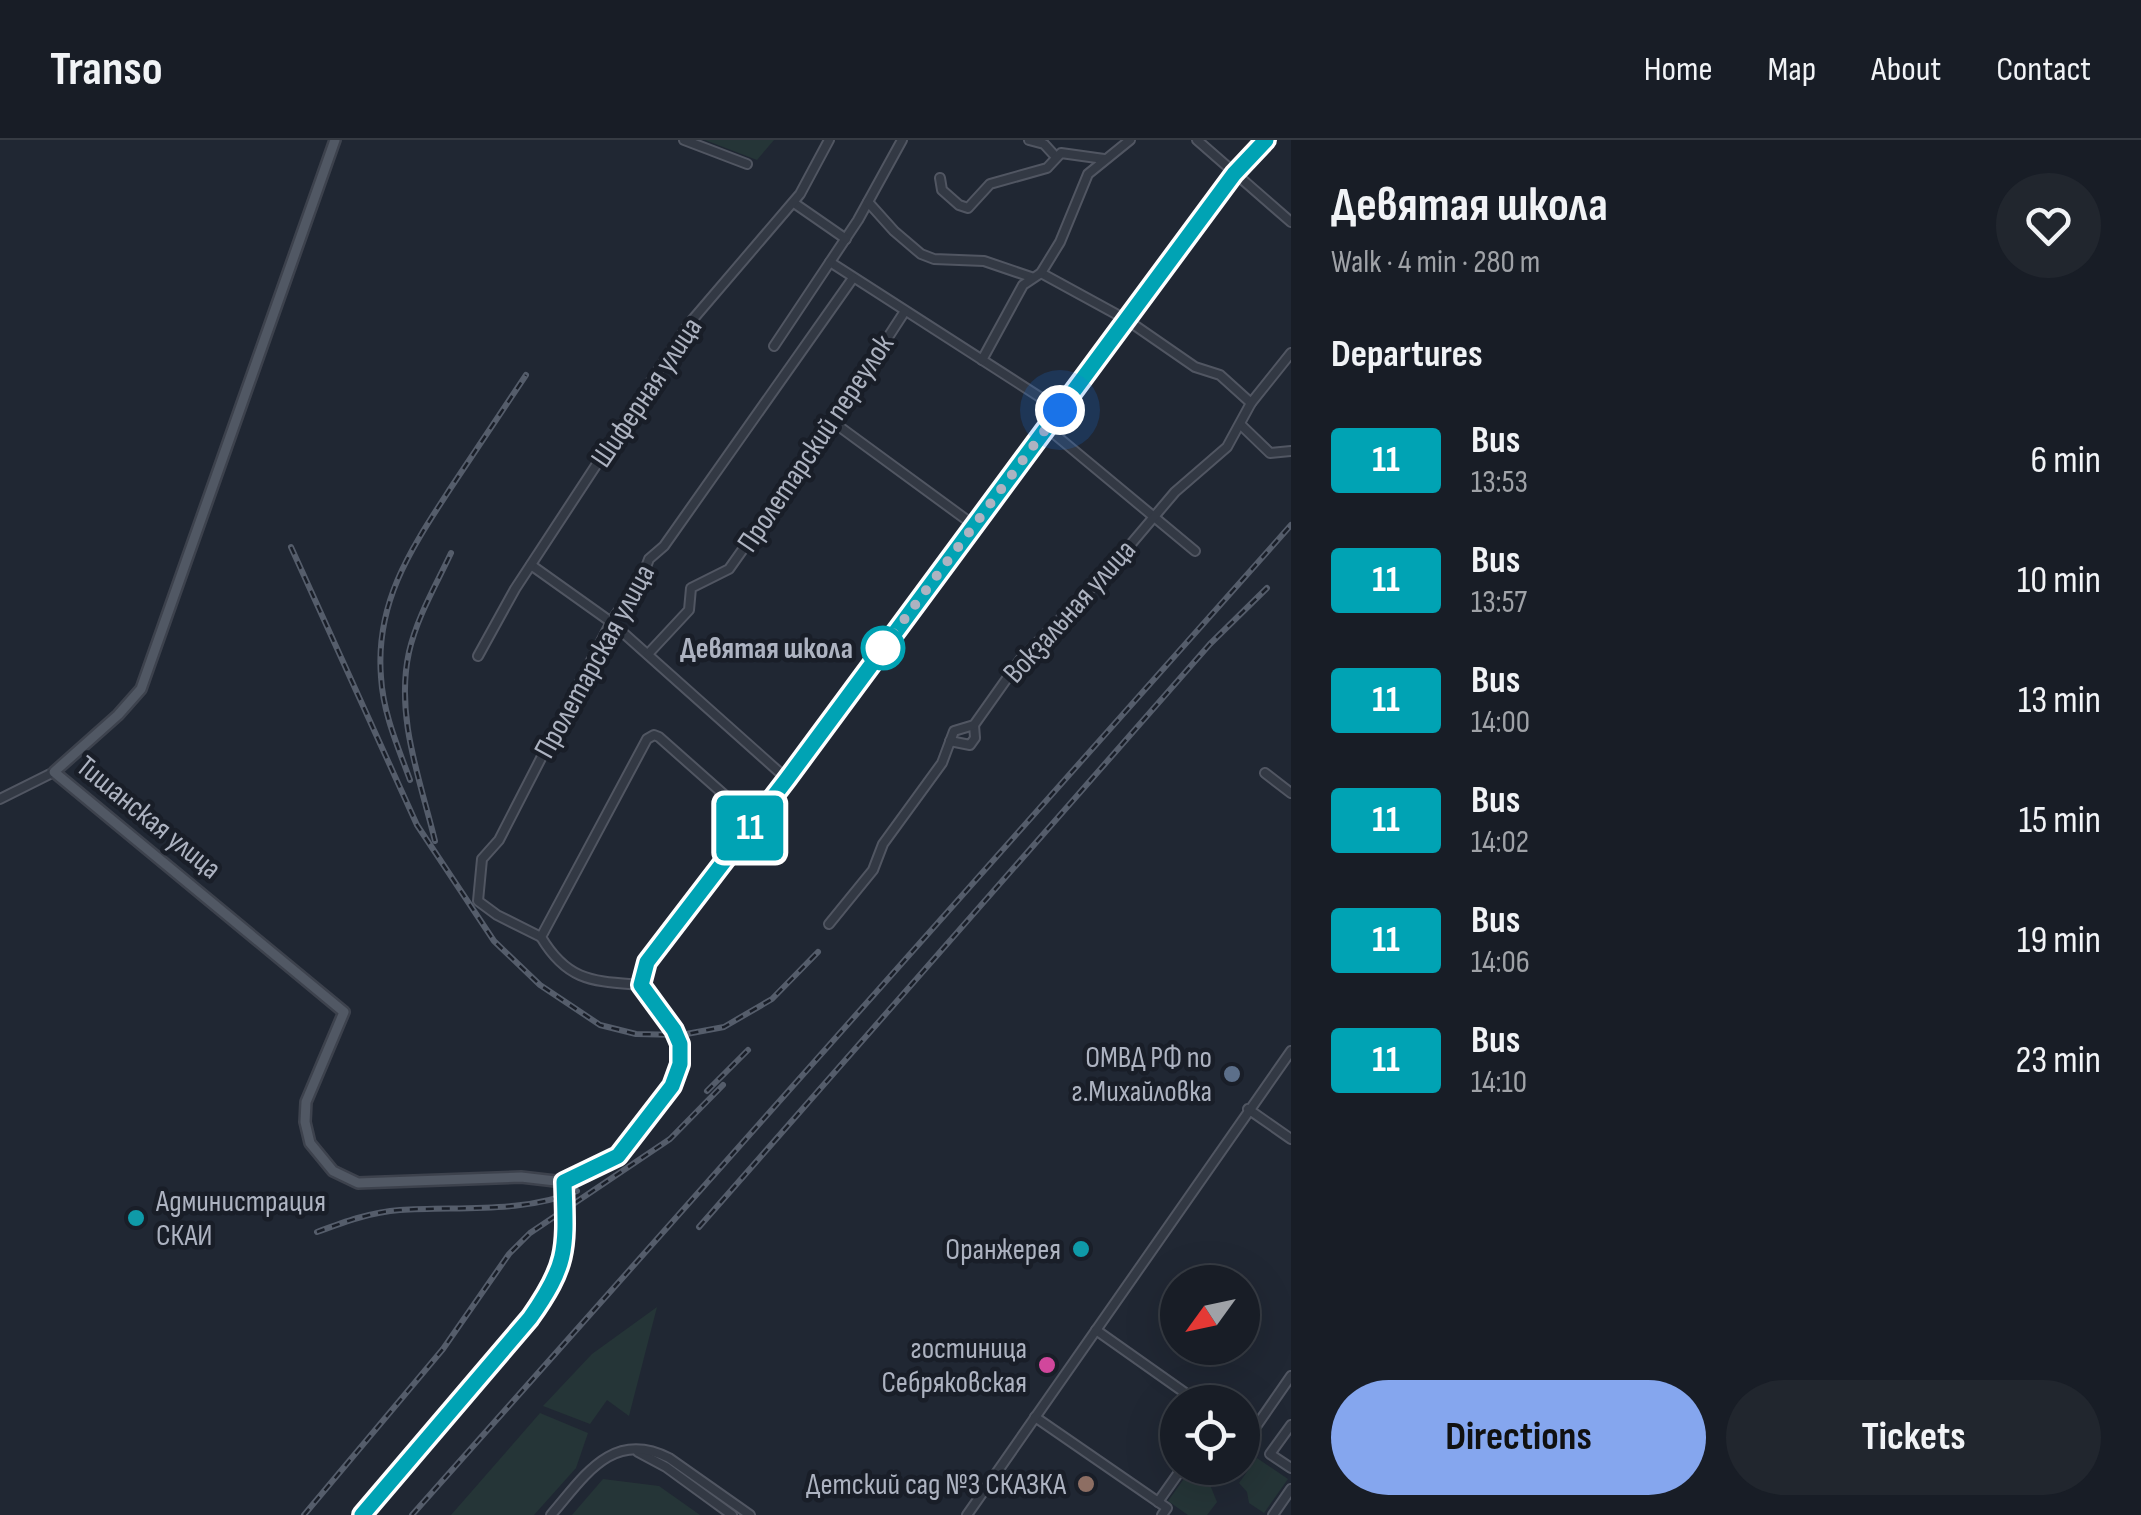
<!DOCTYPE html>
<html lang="en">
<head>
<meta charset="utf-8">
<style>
	body { margin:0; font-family:"Sofia Sans Condensed",sans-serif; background:#21262e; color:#f1f3f6; height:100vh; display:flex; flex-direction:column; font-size:38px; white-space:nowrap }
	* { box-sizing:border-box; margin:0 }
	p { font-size:32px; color:#9fa2a7 }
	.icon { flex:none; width:55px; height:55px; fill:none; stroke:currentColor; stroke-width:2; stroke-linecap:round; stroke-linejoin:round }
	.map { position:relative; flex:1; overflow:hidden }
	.drawer { display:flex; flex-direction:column; background:#181d26; width:850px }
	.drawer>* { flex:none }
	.badge { padding:0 20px; border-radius:8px; font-size:35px; line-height:65px }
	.needle { width:65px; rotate:237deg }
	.buttons { position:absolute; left:1160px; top:1125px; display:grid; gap:20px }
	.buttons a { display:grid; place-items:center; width:100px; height:100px; border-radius:50%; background:#181d26; box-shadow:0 10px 40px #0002,0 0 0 2px #363b43; font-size:50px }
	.you { position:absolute; width:50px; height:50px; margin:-25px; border:8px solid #fff; border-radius:50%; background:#1a73e8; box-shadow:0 0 0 15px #1a73e833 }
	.map>.badge { position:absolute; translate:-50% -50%; box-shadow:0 0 0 5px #fff }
	h2 { padding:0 40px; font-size:38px; line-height:90px }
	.round { display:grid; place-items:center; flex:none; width:105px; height:105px; border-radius:52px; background:#21262e }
	.overview { display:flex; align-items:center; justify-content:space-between; height:170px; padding:0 40px }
	h1 { font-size:48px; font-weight:700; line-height:75px }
	.action { display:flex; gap:20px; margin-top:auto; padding:20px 40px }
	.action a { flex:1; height:115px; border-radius:60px; background:#85a6ee; color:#111; font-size:40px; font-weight:700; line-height:115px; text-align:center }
	.action a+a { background:#21262e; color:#f1f3f6 }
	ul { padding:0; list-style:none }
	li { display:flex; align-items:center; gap:30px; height:120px; padding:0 40px }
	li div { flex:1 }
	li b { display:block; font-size:38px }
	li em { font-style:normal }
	li .badge { min-width:110px; font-weight:700; text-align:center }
	header { display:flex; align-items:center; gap:60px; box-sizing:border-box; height:140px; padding:0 50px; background:#181d26; border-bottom:2px solid #363b43 }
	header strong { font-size:48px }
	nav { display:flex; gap:55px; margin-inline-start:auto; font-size:35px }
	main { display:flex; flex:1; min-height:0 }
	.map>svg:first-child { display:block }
	.green { fill:#253537 }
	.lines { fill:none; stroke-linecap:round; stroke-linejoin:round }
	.minor-casing { stroke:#515662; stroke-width:12 }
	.major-casing { stroke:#3d424d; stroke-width:14 }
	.minor { stroke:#333944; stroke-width:8 }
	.major { stroke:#515864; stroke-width:9 }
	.rail-casing { stroke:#555d6b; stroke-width:6 }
	.rail { stroke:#191e28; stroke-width:2.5; stroke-dasharray:8; stroke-linecap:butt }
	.line-casing { stroke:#fff; stroke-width:22 }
	.line { stroke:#00a3b4; stroke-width:15 }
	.walk { stroke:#adb3c1; stroke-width:10; stroke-dasharray:0 18 }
	.stop-dot { fill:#fff; stroke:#00a3b4; stroke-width:5 }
	.service-dot { fill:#5c6f8a; stroke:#191e28; stroke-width:4 }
	.culture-dot { fill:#0f9aa8; stroke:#191e28; stroke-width:4 }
	.hotel-dot { fill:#d1479c; stroke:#191e28; stroke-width:4 }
	.education-dot { fill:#8d6e63; stroke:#191e28; stroke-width:4 }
	.labels { text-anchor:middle; stroke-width:9; stroke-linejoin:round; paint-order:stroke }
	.street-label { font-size:30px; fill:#adb3c1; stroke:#191e28 }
	.stop-label { font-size:30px; font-weight:bold; fill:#adb3c1; stroke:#191e28; text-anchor:end }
	.poi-label { font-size:30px; fill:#adb3c1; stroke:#191e28; text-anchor:end }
</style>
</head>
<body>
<header>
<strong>Transo</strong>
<nav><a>Home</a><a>Map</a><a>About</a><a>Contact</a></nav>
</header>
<main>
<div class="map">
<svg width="1291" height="1375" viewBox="0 0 1291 1375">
	<rect width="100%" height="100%" fill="#202733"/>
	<!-- green -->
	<g class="green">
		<polygon points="705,0 774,0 757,20"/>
		<polygon points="657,1167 629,1276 607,1260 590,1284 543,1266 592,1214"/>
		<polygon points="540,1273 588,1293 576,1328 534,1375 451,1375"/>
		<polygon points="1257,1318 1288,1339 1264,1373 1249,1363 1247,1352 1239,1343"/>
		<polygon points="1191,1329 1208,1340 1217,1362 1207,1375 1188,1375 1168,1361"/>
		<polygon points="603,1339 659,1346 700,1375 572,1375"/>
	</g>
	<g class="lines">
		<!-- minor casing -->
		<g class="minor-casing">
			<g id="minor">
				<polyline points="684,0 747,24"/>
				<polyline points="902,0 858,80 830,122 1060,270"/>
				<polyline points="1029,0 1044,4 1056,17"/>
				<polyline points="1197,0 1291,82"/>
				<polyline points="940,38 942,50 959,65 968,68 990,44 1047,28 1061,13 1104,19"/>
				<polyline points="868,62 894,91 921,114 934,119 984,121 1031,137"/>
				<polyline points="794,63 846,99"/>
				<polyline points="1041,133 1127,180 1195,227 1220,235 1251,263"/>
				<polyline points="774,206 830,122"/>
				<polyline points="982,220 1023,145 1041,133 1060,102 1088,34 1130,0"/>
				<polyline points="833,282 975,386"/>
				<polyline points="1241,285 1270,313 1291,311"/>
				<polyline points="1047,288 1195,411"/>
				<polyline points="531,425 611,482 787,639"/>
				<polyline points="648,514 689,470 691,448 729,429 833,282 905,171"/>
				<polyline points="478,516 515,449 688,185 800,54 829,0"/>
				<polyline points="950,601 970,605 975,598 974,585"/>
				<polyline points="1265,633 1291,653"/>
				<polyline points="0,659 54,632"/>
				<polyline points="829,784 873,730 883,704 942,623 954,591 974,585 1020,520 1109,430 1175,352 1227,307 1251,263 1291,213"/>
				<polyline points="541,797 497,775 478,761 482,719 499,700 611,482 643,435 649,419 664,406 853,138"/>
				<path d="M641,845c-48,-4 -73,-3 -100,-48l106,-198 7,-4 5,2 96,85"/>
				<polyline points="1248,969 1291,999"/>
				<path d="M564,1042c18,-6 35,-13 51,-24 21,-15 71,-86 65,-113 -5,-23 -28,-39 -39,-60l6,-23 140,-183 447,-605 32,-34"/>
				<polyline points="1096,1190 1198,1262"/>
				<polyline points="1035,1277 1167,1368 1162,1375"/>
				<polyline points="1291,1285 1270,1314 1291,1328"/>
				<polyline points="1242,1294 1248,1298 1291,1236"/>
				<polyline points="638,1312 666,1327 732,1375"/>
				<polyline points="1158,1362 1182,1328"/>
				<path d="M551,1375c33,-38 61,-86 118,-57l81,57"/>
				<polyline points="967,1375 1291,911"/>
				<polyline points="1273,1375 1291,1349"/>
			</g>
		</g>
		<!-- major casing -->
		<g class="major-casing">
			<path id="major" d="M335,0l-194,549 -23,26 -64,57 290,240 -38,90 -1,20 5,21 23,28 25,12 163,-6 43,5c1,66 5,81 -35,136l-167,197"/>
		</g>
		<!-- minor -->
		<use href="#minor" class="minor"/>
		<!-- major -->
		<use href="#major" class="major"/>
		<!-- rail casing -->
		<g class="rail-casing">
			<g id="rail">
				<polyline points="291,407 417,685 494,801 540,845 600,885 636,894 681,895 724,887 772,859 818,812"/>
				<path d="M410,640c-12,-33 -27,-67 -29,-103 -6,-75 30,-128 69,-188 25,-38 51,-76 76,-114"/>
				<path d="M435,701c-15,-62 -40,-125 -26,-189 8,-35 27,-67 42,-99"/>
				<polyline points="707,951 748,910"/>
				<polyline points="699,1087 1210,504 1267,448"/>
				<path d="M317,1092c27,-10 54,-20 83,-22 58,-4 122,4 177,-19"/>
				<polyline points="304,1375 443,1209 509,1114 530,1093 670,999 723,945"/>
				<polyline points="412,1375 1291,385"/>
			</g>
		</g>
		<!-- rail -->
		<use href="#rail" class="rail"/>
	</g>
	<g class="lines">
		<!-- line casing -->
		<g class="line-casing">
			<path id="line" d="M362,1375l168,-197c39,-55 36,-70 34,-136l54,-26 54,-70 8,-22v-20l-6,-14 -33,-45 6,-23 140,-183 447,-605 32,-34"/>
		</g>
		<!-- line -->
		<use href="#line" class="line"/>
		<!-- walk -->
		<polyline class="walk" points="883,508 1060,270"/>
	</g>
	<!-- markers -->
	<circle class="stop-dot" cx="883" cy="508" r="20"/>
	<circle class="service-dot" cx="1232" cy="934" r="10"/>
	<g class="culture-dot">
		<circle cx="136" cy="1078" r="10"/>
		<circle cx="1081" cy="1109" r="10"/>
	</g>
	<circle class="hotel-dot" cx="1047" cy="1225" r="10"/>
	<circle class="education-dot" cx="1086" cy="1344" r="10"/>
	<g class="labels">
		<!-- street labels -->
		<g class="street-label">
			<text transform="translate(646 252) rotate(-56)" y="10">Шиферная улица</text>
			<text transform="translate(815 303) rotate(-56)" y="10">Пролетарский переулок</text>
			<text transform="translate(1069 471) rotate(-48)" y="10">Вокзальная улица</text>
			<text transform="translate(594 521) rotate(-61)" y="10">Пролетарская улица</text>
			<text transform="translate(149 677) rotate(39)" y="10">Тишанская улица</text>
		</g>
		<!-- stop labels -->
		<g class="stop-label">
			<text x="853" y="518">Девятая школа</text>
		</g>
		<!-- poi labels -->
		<g class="poi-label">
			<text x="1212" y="927">ОМВД РФ по<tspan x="1212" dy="34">г.Михайловка</tspan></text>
			<text x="156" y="1071" text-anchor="start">Администрация<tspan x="156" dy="34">СКАИ</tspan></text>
			<text x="1061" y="1119">Оранжерея</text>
			<text x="1027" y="1218">гостиница<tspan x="1027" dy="34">Себряковская</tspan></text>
			<text x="1066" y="1354">Детский сад №3 СКАЗКА</text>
		</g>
	</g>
</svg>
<div class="buttons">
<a><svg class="needle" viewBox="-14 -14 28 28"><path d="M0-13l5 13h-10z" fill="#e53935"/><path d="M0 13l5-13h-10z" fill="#9fa2a7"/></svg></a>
<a><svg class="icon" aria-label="locate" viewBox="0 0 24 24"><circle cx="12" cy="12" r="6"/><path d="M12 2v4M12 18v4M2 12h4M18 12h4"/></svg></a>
</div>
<div class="you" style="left:1060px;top:270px"></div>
<b class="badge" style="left:750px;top:688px;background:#00a3b4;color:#fff">11</b>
</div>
<section class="drawer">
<div class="overview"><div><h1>Девятая школа</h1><p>Walk · 4 min · 280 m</p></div><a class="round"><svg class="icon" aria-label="heart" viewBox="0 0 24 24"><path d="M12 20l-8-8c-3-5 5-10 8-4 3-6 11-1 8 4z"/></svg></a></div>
<h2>Departures</h2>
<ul>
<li><span class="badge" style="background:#00a3b4;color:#fff">11</span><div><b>Bus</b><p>13:53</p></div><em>6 min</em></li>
<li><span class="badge" style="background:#00a3b4;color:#fff">11</span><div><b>Bus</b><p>13:57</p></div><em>10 min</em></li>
<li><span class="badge" style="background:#00a3b4;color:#fff">11</span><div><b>Bus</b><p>14:00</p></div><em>13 min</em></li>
<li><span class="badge" style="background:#00a3b4;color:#fff">11</span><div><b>Bus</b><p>14:02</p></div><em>15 min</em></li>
<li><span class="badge" style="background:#00a3b4;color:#fff">11</span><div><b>Bus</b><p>14:06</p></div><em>19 min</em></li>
<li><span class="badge" style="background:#00a3b4;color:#fff">11</span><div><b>Bus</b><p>14:10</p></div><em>23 min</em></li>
</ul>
<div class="action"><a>Directions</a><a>Tickets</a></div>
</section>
</main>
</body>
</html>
